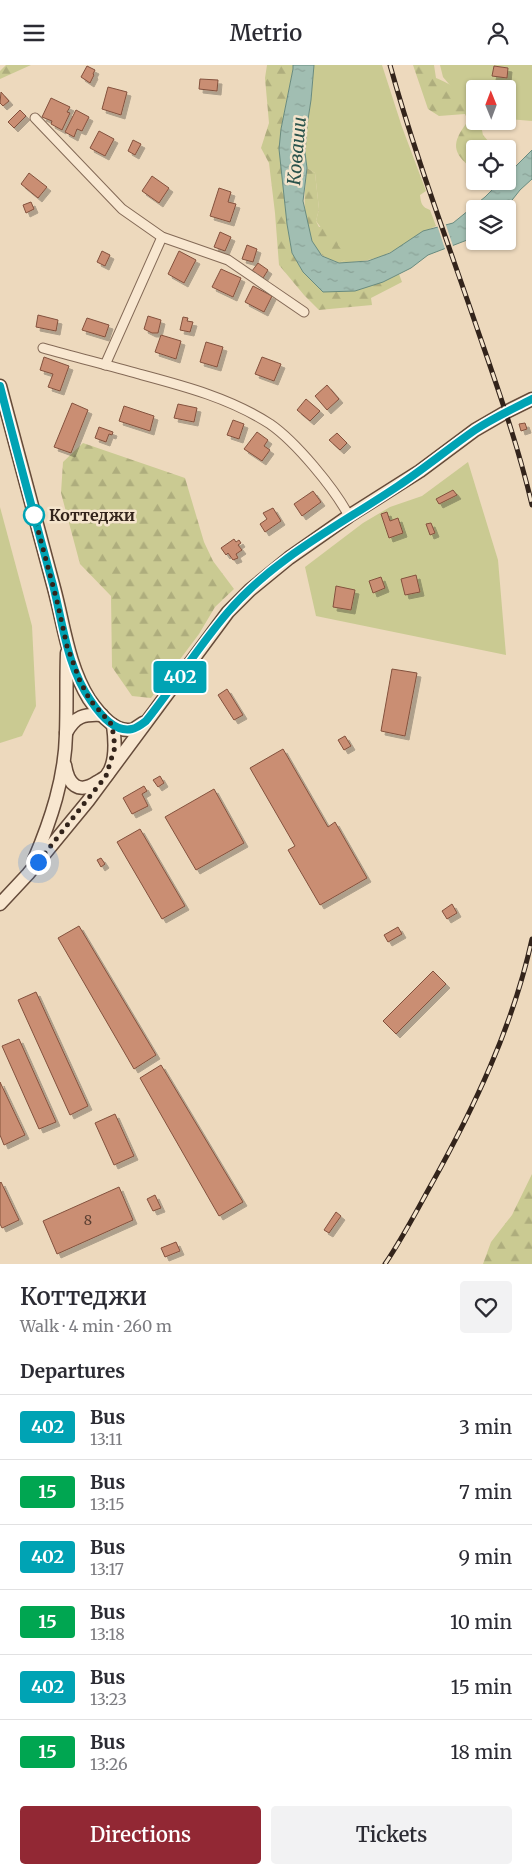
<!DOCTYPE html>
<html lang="en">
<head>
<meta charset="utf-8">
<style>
	body { margin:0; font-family:Merriweather,serif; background:#f2f2f3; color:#2b2b33; height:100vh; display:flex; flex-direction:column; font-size:19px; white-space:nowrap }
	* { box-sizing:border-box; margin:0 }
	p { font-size:16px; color:#7c7c81 }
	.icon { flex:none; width:28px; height:28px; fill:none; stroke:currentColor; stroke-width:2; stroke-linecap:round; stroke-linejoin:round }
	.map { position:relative; height:1199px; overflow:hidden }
	.sheet { display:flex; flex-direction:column; background:#fff; flex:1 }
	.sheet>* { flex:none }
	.badge { padding:0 10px; border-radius:4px; font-size:18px; line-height:32px }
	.needle { width:32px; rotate:359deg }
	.tools { position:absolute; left:466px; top:15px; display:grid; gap:10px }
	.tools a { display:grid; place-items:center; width:50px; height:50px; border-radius:5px; background:#fff; box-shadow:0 1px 4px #0004; font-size:25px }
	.you { position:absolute; width:25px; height:25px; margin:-12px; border:4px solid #fff; border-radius:50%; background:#1a73e8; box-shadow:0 0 0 8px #1a73e833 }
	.map>.badge { position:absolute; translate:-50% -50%; box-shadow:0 0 0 2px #fff }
	h2 { padding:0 20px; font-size:19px; line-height:45px }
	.round { display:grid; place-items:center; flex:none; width:52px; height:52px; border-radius:5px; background:#f2f2f3 }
	.headline { display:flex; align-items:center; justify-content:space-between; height:85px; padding:0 20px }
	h1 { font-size:24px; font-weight:600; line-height:38px }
	.action { display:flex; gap:10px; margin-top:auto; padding:10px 20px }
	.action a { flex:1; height:58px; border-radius:5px; background:#922834; color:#fff; font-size:20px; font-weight:600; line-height:58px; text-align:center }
	.action a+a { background:#f2f2f3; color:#2b2b33 }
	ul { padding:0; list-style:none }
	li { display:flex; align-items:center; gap:15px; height:65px; padding:0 20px; border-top:1px solid #e1e1e2 }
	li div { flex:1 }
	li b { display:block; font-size:19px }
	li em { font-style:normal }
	li .badge { min-width:55px; font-weight:700; text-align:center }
	header { display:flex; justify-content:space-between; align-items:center; height:65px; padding:0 20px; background:#fff; font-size:22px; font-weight:600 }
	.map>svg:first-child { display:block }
	.green { fill:#caca92 }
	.forest { fill:url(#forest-firs) }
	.water { fill:url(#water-ripples); stroke:#698b7f }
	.pier { fill:#edd9bd }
	.building { fill:#ca8e73; stroke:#83513d; filter:url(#shadow) }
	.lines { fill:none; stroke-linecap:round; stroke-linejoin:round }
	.street-casing { stroke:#846a57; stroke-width:11 }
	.secondary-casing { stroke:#654b3a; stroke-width:15 }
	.street { stroke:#f8e7d0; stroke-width:9 }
	.secondary { stroke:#f8e7d0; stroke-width:12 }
	.rail-casing { stroke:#33241b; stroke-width:5 }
	.rail { stroke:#f4e4cc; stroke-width:3; stroke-dasharray:9; stroke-linecap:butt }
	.line-casing { stroke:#fff; stroke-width:11 }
	.line { stroke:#00a3b4; stroke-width:8 }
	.walk { stroke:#33241b; stroke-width:5; stroke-dasharray:0 9 }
	.stop-dot { fill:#fff; stroke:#00a3b4; stroke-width:2.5 }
	.labels { text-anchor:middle; stroke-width:5; stroke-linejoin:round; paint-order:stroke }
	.number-label { font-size:14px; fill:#593e31 }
	.stop-label { font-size:16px; font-weight:bold; fill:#33241b; stroke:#f4e4cc; text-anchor:start }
	.water-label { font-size:18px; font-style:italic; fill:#2a534c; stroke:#f4e4cc }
</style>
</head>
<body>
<header><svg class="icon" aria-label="menu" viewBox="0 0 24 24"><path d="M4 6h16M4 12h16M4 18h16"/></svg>Metrio<svg class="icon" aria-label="person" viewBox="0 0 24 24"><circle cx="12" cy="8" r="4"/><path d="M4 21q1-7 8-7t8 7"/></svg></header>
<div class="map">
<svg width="532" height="1199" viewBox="0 0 532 1199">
	<defs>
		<pattern id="forest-firs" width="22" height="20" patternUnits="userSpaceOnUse" patternTransform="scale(1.25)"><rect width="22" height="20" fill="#caca92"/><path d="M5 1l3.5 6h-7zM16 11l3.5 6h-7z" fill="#aead7d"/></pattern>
		<pattern id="water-ripples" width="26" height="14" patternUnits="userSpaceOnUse" patternTransform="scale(1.25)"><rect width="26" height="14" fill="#a1beb2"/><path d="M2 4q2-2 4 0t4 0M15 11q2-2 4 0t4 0" fill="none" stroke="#8ba398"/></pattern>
		<filter id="shadow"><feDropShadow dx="4" dy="4" stdDeviation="0" flood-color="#0004"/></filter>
	</defs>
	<rect width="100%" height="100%" fill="#edd9bd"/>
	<!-- green -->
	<g class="green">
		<path d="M314,0h68l20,62 24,64 -6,4c1,9 2,12 10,15l6,16c-17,7 -31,20 -47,27 -17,8 -32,9 -50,10l6,-3 -29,-39 3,-12 -4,-36 -8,-5 -2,-15 2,-27 4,-26z"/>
		<polygon points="440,0 532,0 532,56 508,54 508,24 475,24 475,50 443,12"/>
		<polygon points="468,397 498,495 506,590 316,551 305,502 363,458 390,442 422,431"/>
		<polygon points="0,442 32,561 36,641 22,671 0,678"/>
	</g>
	<!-- forest -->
	<g class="forest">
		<polygon points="6,0 31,0 0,14 0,6"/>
		<polygon points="267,0 293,0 293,4 281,64 287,159 292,188 303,207 383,217 399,209 402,217 371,233 372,240 319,245 304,230 279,200 275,148 269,98 261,83 269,58 265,13"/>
		<path d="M413,0h21l2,13c13,5 33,17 39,31 1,3 0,9 0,12h5l3,14 12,14h-20v16l-6,1c-19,-16 -15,-26 -1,-45l-3,-7 -26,2 -11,-7z"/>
		<path d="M307,103l8,5 4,36 -3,12 3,6 10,-2 10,7 -1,13 9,11 -2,4 -6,3c-5,-3 -13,-4 -17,-8 -22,-21 -18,-60 -15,-87z"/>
		<polygon points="83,378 185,413 204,477 213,496 234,524 215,542 199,569 151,633 132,631 112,602 111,531 80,499 61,428 63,397"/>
		<polygon points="532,1109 532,1199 483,1199 491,1177 512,1150"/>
	</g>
	<!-- water -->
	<polygon class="water" points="293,0 314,0 311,35 307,61 305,88 307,103 303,136 312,176 322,191 339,198 368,196 390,188 423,166 453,158 485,132 501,116 508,116 508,109 532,85 532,114 520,125 505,144 475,144 475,172 428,190 411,203 383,217 355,226 323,227 303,207 292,188 287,159 279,84 281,64 293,4"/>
	<!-- pier -->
	<polygon class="pier" points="445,157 454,184 446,187 437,160"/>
	<!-- building -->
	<g class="building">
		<polygon points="87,1 95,5 93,9 94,10 90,18 81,12"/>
		<polygon points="494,1 508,3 507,13 492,11"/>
		<polygon points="200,14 218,15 217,26 199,24"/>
		<polygon points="108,22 127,27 121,50 102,44"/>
		<polygon points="1,27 9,36 3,41 0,38"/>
		<polygon points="51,33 70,42 67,47 70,48 62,65 51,59 52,56 42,52"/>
		<polygon points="20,45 26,51 14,63 8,57"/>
		<polygon points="76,45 89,52 82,66 77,64 74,72 65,67"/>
		<polygon points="99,66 114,74 105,91 90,83"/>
		<polygon points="133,75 141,79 135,90 128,86"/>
		<polygon points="29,108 47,122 38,133 21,119"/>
		<polygon points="152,111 169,123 159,138 142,126"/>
		<polygon points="219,123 231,127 228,137 236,139 230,157 210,151"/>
		<polygon points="31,137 34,144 26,148 23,140"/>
		<polygon points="220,167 231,172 225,186 214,182"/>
		<polygon points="247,180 257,184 253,197 242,194"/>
		<polygon points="102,186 110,190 105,201 97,197"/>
		<polygon points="179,186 196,195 184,218 168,209"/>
		<polygon points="258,198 268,205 263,213 252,206"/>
		<polygon points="221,204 241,213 233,232 212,222"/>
		<polygon points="253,221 272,231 264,247 245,237"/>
		<polygon points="38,250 58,255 56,266 36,262"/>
		<polygon points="148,251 161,255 158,268 152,268 144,264"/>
		<polygon points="183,252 188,253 187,256 193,257 190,267 180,265"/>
		<polygon points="87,253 109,260 105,272 82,265"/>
		<polygon points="161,270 181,276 176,294 155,287"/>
		<polygon points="206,277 223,282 217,302 200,297"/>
		<polygon points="44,292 69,301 60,326 48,322 53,309 40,305"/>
		<polygon points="262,292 281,299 274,316 255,309"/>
		<polygon points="327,320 339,334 327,345 315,331"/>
		<polygon points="306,334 320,346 310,356 297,345"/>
		<polygon points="72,338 88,345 71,388 54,382"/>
		<polygon points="178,339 197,343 194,357 174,353"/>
		<polygon points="124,341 154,351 150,366 119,356"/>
		<polygon points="233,355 244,359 239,374 227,370"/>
		<polygon points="525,358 527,364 521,366 519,359"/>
		<polygon points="99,362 113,367 112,370 109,369 106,377 95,373"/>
		<polygon points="257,367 268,375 264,381 270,385 262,396 244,384"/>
		<polygon points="337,368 347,378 340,385 329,375"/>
		<polygon points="453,425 457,430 439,439 436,434"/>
		<polygon points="313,426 321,437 302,451 294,439"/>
		<polygon points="273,443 281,456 265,467 260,459 267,454 263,448"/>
		<polygon points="387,447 390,456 398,453 403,468 389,473 381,449"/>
		<polygon points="431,458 435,468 430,470 426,459"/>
		<polygon points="234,474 236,477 239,475 241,478 238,480 242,485 236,489 238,493 233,495 228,488 226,490 221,483"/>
		<polygon points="416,510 420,527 405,530 401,514"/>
		<polygon points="381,512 385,523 373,528 369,516"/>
		<polygon points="336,521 355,525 351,545 333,542"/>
		<polygon points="392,604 417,608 405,671 381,666"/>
		<polygon points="227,624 243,650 234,655 218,630"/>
		<polygon points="345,671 351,681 344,685 338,675"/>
		<polygon points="283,684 328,762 335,757 367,813 320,840 288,785 295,781 250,703"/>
		<polygon points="160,711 164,718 158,722 153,715"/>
		<polygon points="144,721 147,726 142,729 148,741 132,749 123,733"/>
		<polygon points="214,724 244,778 196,805 165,752"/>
		<polygon points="140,764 185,841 162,854 117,777"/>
		<polygon points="101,793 105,799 101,802 97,795"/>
		<polygon points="452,839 457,848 447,854 442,846"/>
		<polygon points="79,861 156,990 134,1004 58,873"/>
		<polygon points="398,862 402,869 388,877 384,870"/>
		<polygon points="433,906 446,919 396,969 383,956"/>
		<polygon points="36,927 88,1041 70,1050 18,935"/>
		<polygon points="19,974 56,1057 39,1064 2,981"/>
		<polygon points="161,1000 243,1137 219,1151 140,1013"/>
		<polygon points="0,1017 25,1070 4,1080 0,1070"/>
		<polygon points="115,1049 134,1091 114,1100 95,1058"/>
		<polygon points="1,1117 19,1155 2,1163 0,1159 0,1118"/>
		<polygon points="119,1122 133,1155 57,1189 43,1156"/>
		<polygon points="155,1130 161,1143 153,1146 147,1134"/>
		<polygon points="336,1147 341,1151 329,1168 324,1165"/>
		<polygon points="176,1177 180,1186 165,1192 161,1183"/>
	</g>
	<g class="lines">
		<!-- street casing -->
		<g class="street-casing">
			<g id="street">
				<polyline points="35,53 122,144 162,172 228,195 304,247"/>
				<path d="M43,283c32,9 64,17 96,26 45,12 91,24 131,50 26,18 64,64 79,92"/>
				<polyline points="105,300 162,172"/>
			</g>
		</g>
		<!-- secondary casing -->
		<g class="secondary-casing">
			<g id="secondary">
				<path d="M0,321c18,67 36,135 54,202 10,37 14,77 35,111 9,13 27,36 45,30 3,-2 6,-4 9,-6"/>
				<path d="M66,668c9,-17 18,-19 36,-18"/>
				<path d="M65,700c3,19 13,30 32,17 3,-2 8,-4 10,-7 10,-13 8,-35 6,-50"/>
				<path d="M34,795c17,-40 31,-82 32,-126 1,-27 0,-54 1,-81"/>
				<polyline points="0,839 28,809 88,736 228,547 250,525 289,493 349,451 420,406 475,365 506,347 532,334"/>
			</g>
		</g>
		<!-- street -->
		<use href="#street" class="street"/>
		<!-- secondary -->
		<use href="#secondary" class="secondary"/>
		<!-- rail casing -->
		<g class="rail-casing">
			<g id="rail">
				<path d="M390,0c25,90 58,178 88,266 20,58 40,114 54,174"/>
				<path d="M385,1199c17,-25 31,-52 46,-79 43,-77 82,-159 101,-246"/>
			</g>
		</g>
		<!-- rail -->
		<use href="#rail" class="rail"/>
	</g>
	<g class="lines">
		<!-- line casing -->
		<g class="line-casing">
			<path id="line" d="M0,321c17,67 35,133 53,199 10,39 14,82 38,116 8,12 24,32 41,28 5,-1 10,-5 14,-8 28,-35 52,-74 82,-109 46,-54 112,-87 170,-126 27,-18 51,-38 77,-56 18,-12 38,-21 57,-31"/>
		</g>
		<!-- line -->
		<use href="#line" class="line"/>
		<!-- walk -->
		<polyline class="walk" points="34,450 57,536 67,581 80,616 90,635 112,660 115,682 106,711 38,797"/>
	</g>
	<!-- markers -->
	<circle class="stop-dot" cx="34" cy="450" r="10"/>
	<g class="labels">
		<!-- number labels -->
		<g class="number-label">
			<text x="88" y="1160">8</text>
		</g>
		<!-- stop labels -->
		<g class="stop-label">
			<text x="49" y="456">Коттеджи</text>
		</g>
		<!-- water labels -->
		<g class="water-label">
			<text transform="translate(297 86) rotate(-85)" y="6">Коваши</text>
		</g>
	</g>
</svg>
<div class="tools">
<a><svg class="needle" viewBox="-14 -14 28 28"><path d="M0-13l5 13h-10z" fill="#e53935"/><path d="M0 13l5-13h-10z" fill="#7c7c81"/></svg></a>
<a><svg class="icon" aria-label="locate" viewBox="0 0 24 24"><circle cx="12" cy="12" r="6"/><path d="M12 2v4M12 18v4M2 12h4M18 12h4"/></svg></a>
<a><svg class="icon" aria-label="layers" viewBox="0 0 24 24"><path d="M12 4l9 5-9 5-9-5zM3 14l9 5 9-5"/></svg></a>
</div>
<div class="you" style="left:38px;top:797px"></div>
<b class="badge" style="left:180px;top:612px;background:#00a3b4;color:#fff">402</b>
</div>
<section class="sheet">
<div class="headline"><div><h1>Коттеджи</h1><p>Walk · 4 min · 260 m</p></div><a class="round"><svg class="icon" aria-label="heart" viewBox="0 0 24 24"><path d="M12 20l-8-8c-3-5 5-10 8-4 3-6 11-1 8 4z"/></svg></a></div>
<h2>Departures</h2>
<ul>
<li><span class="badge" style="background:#00a3b4;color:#fff">402</span><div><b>Bus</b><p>13:11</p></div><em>3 min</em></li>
<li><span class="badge" style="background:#00a651;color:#fff">15</span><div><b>Bus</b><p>13:15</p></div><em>7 min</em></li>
<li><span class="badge" style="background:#00a3b4;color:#fff">402</span><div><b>Bus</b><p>13:17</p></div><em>9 min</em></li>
<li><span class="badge" style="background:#00a651;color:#fff">15</span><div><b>Bus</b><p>13:18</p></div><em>10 min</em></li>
<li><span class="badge" style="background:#00a3b4;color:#fff">402</span><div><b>Bus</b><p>13:23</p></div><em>15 min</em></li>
<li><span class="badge" style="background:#00a651;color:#fff">15</span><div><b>Bus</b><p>13:26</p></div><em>18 min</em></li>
</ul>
<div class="action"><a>Directions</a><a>Tickets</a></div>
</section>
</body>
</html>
